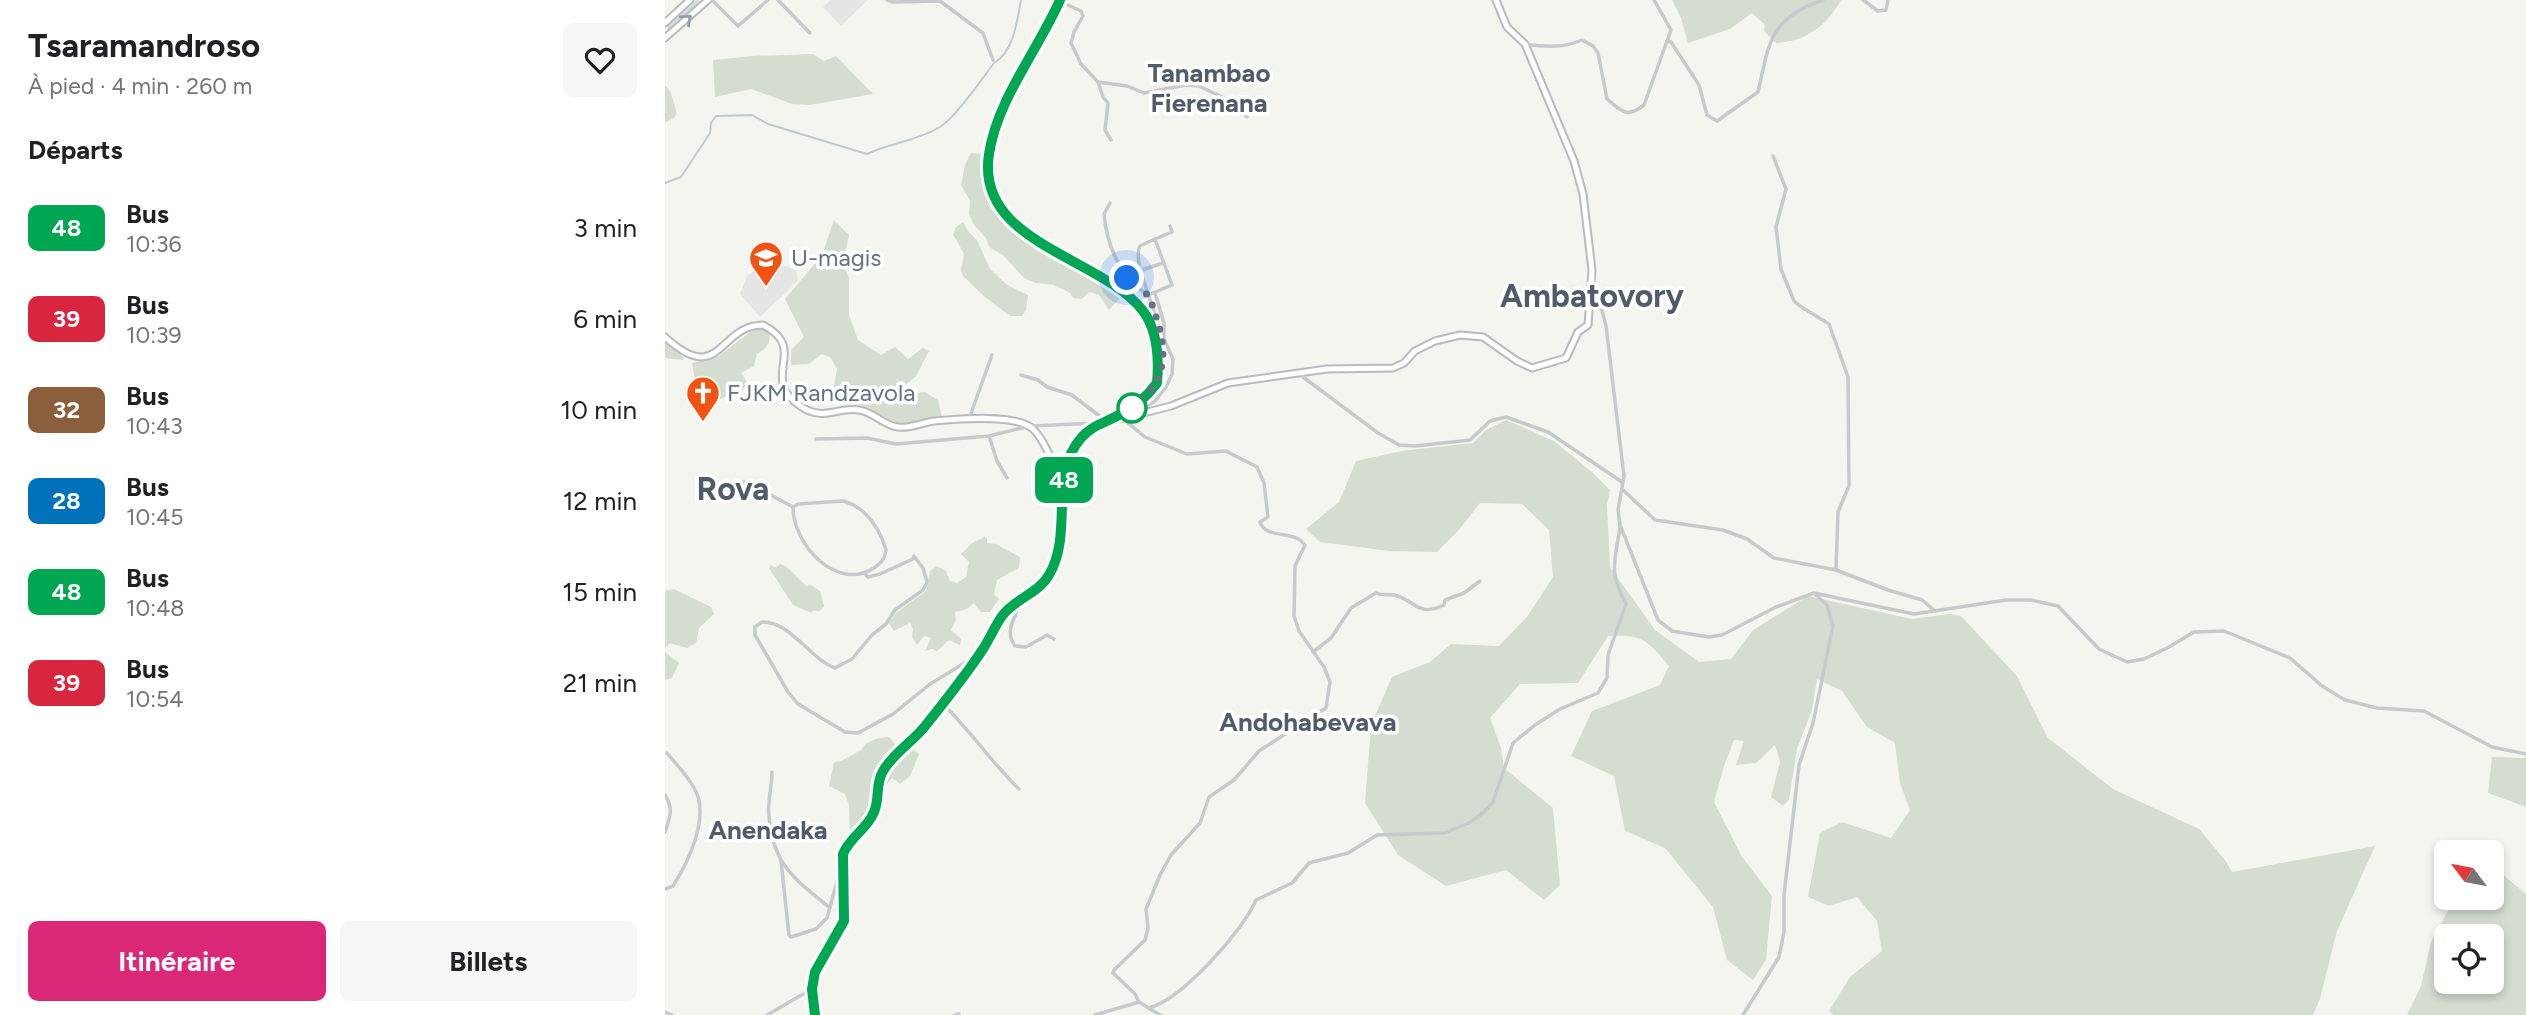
<!DOCTYPE html>
<html lang="fr">
<head>
<meta charset="utf-8">
<style>
	body { margin:0; font-family:Figtree,sans-serif; background:#f6f6f6; color:#202124; height:100vh; display:flex; flex-direction:column; font-size:26px; white-space:nowrap }
	* { box-sizing:border-box; margin:0 }
	p { font-size:23px; color:#757577 }
	.icon { flex:none; width:38px; height:38px; fill:none; stroke:currentColor; stroke-width:2; stroke-linecap:round; stroke-linejoin:round }
	.map { position:relative; flex:1; overflow:hidden }
	.panel { display:flex; flex-direction:column; background:#fff; width:665px }
	.panel>* { flex:none }
	.badge { padding:0 14px; border-radius:10px; font-size:24px; line-height:46px }
	.needle { width:46px; rotate:302deg }
	.buttons { position:absolute; left:1769px; top:840px; display:grid; gap:14px }
	.buttons a { display:grid; place-items:center; width:70px; height:70px; border-radius:10px; background:#fff; box-shadow:0 4px 10px #0003; font-size:35px }
	.you { position:absolute; width:35px; height:35px; margin:-18px; border:5px solid #fff; border-radius:50%; background:#1a73e8; box-shadow:0 0 0 10px #1a73e833 }
	.map>.badge { position:absolute; translate:-50% -50%; box-shadow:0 0 0 4px #fff }
	h2 { padding:0 28px; font-size:26px; line-height:63px }
	.round { display:grid; place-items:center; flex:none; width:74px; height:74px; border-radius:10px; background:#f6f6f6 }
	.summary { display:flex; align-items:center; justify-content:space-between; height:119px; padding:0 28px }
	h1 { font-size:33px; font-weight:700; line-height:52px }
	.cta { display:flex; gap:14px; margin-top:auto; padding:14px 28px }
	.cta a { flex:1; height:80px; border-radius:10px; background:#db2777; color:#fff; font-size:28px; font-weight:700; line-height:80px; text-align:center }
	.cta a+a { background:#f6f6f6; color:#202124 }
	ul { padding:0; list-style:none }
	li { display:flex; align-items:center; gap:21px; height:91px; padding:0 28px }
	li div { flex:1 }
	li b { display:block; font-size:26px }
	li em { font-style:normal }
	li .badge { min-width:77px; font-weight:700; text-align:center }
	main { display:flex; flex:1; min-height:0 }
	.map>svg:first-child { display:block }
	.built { fill:#e5e6e4 }
	.green { fill:#d5ddd1; fill-rule:evenodd }
	.lines { fill:none; stroke-linecap:round; stroke-linejoin:round }
	.stream { stroke:#bfcad0; stroke-width:2 }
	.secondary-casing { stroke:#b6bbc0; stroke-width:9 }
	.primary-casing { stroke:#b7bbbe; stroke-width:10 }
	.street { stroke:#c7cacd; stroke-width:3.5 }
	.secondary { stroke:#fff; stroke-width:5 }
	.primary { stroke:#fff; stroke-width:6 }
	.oneway { stroke:#909da9 }
	.line-casing { stroke:#fff; stroke-width:16 }
	.line { stroke:#00a651; stroke-width:10 }
	.walk { stroke:#617384; stroke-width:7; stroke-dasharray:0 12.6 }
	.stop-dot { fill:#fff; stroke:#00a651; stroke-width:3.5 }
	.labels { text-anchor:middle; stroke-width:7; stroke-linejoin:round; paint-order:stroke }
	.poi-label { font-size:24px; fill:#617384; stroke:#fff; text-anchor:start }
	.neighbourhood-label { font-size:26px; font-weight:bold; fill:#505c69; stroke:#fff }
	.district-label { font-size:32px; font-weight:bold; fill:#505c69; stroke:#fff }
</style>
</head>
<body>
<main>
<section class="panel">
<div class="summary"><div><h1>Tsaramandroso</h1><p>À pied · 4 min · 260 m</p></div><a class="round"><svg class="icon" aria-label="heart" viewBox="0 0 24 24"><path d="M12 20l-8-8c-3-5 5-10 8-4 3-6 11-1 8 4z"/></svg></a></div>
<h2>Départs</h2>
<ul>
<li><span class="badge" style="background:#00a651;color:#fff">48</span><div><b>Bus</b><p>10:36</p></div><em>3 min</em></li>
<li><span class="badge" style="background:#d7263d;color:#fff">39</span><div><b>Bus</b><p>10:39</p></div><em>6 min</em></li>
<li><span class="badge" style="background:#8b5e3c;color:#fff">32</span><div><b>Bus</b><p>10:43</p></div><em>10 min</em></li>
<li><span class="badge" style="background:#0072bc;color:#fff">28</span><div><b>Bus</b><p>10:45</p></div><em>12 min</em></li>
<li><span class="badge" style="background:#00a651;color:#fff">48</span><div><b>Bus</b><p>10:48</p></div><em>15 min</em></li>
<li><span class="badge" style="background:#d7263d;color:#fff">39</span><div><b>Bus</b><p>10:54</p></div><em>21 min</em></li>
</ul>
<div class="cta"><a>Itinéraire</a><a>Billets</a></div>
</section>
<div class="map">
<svg width="1861" height="1015" viewBox="0 0 1861 1015">
	<rect width="100%" height="100%" fill="#f5f5f0"/>
	<!-- built -->
	<g class="built">
		<polygon points="165,0 203,0 176,26 158,7"/>
		<polygon points="121,266 132,271 133,281 95,317 75,294 82,276 93,268"/>
	</g>
	<!-- green -->
	<g class="green">
		<polygon points="32,0 36,2 7,29 3,29 3,26"/>
		<path d="M1007,0h169c-14,26 -35,41 -65,43l-12,-12 1,-6 -13,-12 -22,16 -42,14 -7,-25z"/>
		<polygon points="148,54 159,61 171,56 208,94 145,105 127,104 86,89 50,97 48,60 87,56"/>
		<path d="M0,85c5,5 6,8 8,15 4,14 7,15 -8,23z"/>
		<path d="M306,153l13,1c-2,78 75,106 132,139l3,6 -10,11 -10,-15 -10,-3 -7,7 -9,-1 -3,-5 -16,-8 -18,-2 -12,-5 -21,-23 -14,-8 -3,-9 -12,-13 -5,-11 1,-13 -9,-16 4,-20z"/>
		<polygon points="169,220 184,235 178,264 184,278 184,315 193,340 216,355 230,347 243,359 258,348 264,351 251,376 231,393 231,395 260,392 273,400 277,417 235,427 207,411 181,406 182,394 168,391 172,369 166,358 157,354 144,364 126,365 126,350 139,337 120,299 157,255"/>
		<polygon points="298,222 303,231 312,240 325,269 342,285 363,295 361,310 357,316 345,316 321,298 298,276 296,270 299,254 288,234 291,227"/>
		<path d="M98,328l7,4c0,12 -3,16 -13,22l-3,12 -13,7 8,12c-15,12 -28,9 -45,26l-11,-10 2,-20 -3,-18 27,-7 35,-27z"/>
		<polygon points="0,341 19,358 18,360 0,358"/>
		<path d="M841,420l48,21 39,32 17,17 -3,15 3,62 45,63 44,32 32,-3 22,-29 55,-34 104,23 37,-5 12,2 56,60 31,62 65,51 86,40 26,31 7,12 143,-26 -38,85 -17,68 -7,16h-480l-4,-4 21,-34 32,-26 -5,-30 -20,-24 -28,9 -21,-9 12,-64 22,-11 49,16 19,-28 -10,-27 -5,-40 -28,-16 -25,-36 -25,-12 -5,31 -15,39 -8,51 -6,6 -12,-9 9,-35 -5,-17 -19,18 -20,2 8,-24 -10,-1 -10,26 -10,36 28,55 30,39 -6,64 -13,20 -26,-20 -14,-53 -48,-59 -40,-17 -11,-55 -43,-20 21,-45 68,-26 9,-19c-22,-26 -26,-32 -61,-30l-30,47 -58,1 -30,34 11,30 3,20 49,40 7,77 -16,15 -38,-30 -60,16 -48,-31 -33,-52 6,-78 21,-48 38,-15 21,-18 48,2 28,-29 26,-40 -4,-47 -27,-26 -42,-1 -21,27 -22,22 -48,-1 -69,-9 -14,-13 33,-27 17,-41 45,-10 72,-8 13,-13z"/>
		<polygon points="319,537 322,538 322,543 331,544 355,557 354,568 332,580 329,594 334,599 325,612 316,612 309,603 302,609 290,612 291,620 286,630 296,639 295,645 284,640 272,651 267,649 260,651 266,638 259,636 252,645 247,637 248,629 245,623 229,631 224,623 231,613 261,591 265,571 272,566 281,571 285,581 292,583 301,577 304,562 296,554 307,543"/>
		<polygon points="115,564 122,567 142,587 144,584 155,591 159,606 155,611 148,611 146,613 128,605 104,568 106,565 111,568"/>
		<polygon points="9,589 46,607 49,614 34,628 31,643 22,648 4,643 0,648 0,591"/>
		<polygon points="0,652 14,663 7,678 0,680"/>
		<polygon points="224,737 233,748 219,765 211,804 203,821 185,837 184,805 180,794 164,786 169,762 176,761 196,750 202,743 213,738"/>
		<polygon points="247,749 254,754 245,776 235,784 227,778 222,784 218,781 232,756"/>
		<polygon points="1827,757 1861,758 1861,807 1823,793"/>
		<path d="M1830,868l31,26v121h-119l14,-29 10,-44 24,-44h37v-29zM1782,936h45v46h-45z"/>
	</g>
	<g class="lines">
		<!-- stream -->
		<path class="stream" d="M0,183l16,-6 29,-44 1,-10 5,-7 36,-1 16,9 99,30c23,-11 50,-13 73,-27 16,-10 41,-47 54,-64 20,-12 23,-42 27,-63"/>
		<!-- secondary casing -->
		<g class="secondary-casing">
			<g id="secondary">
				<polyline points="0,23 25,0"/>
				<polyline points="0,38 43,0"/>
				<path d="M0,337c56,51 53,-12 98,-12 50,26 -11,55 44,85 19,9 33,-3 52,0 15,2 25,16 39,17 12,2 25,-5 37,-6 22,-2 83,-8 99,9 13,14 21,39 29,57"/>
				<polyline points="449,418 455,419 506,406 563,383 662,369 728,368 739,363 750,351 770,341 795,335 818,337 852,361 867,368 901,358 913,332 923,325 927,270 918,194 909,161 860,44 842,27 831,0"/>
			</g>
		</g>
		<!-- primary casing -->
		<g class="primary-casing">
			<path id="primary" d="M150,1015l-3,-26 3,-17 29,-51 -1,-67c7,-17 25,-26 31,-42 6,-13 1,-28 9,-41 11,-19 30,-29 43,-46 18,-24 37,-48 54,-72 9,-12 14,-25 22,-37 12,-17 36,-22 47,-41 25,-43 -1,-99 32,-137 12,-14 30,-18 46,-26 13,-8 21,-17 30,-29 2,-23 1,-52 -14,-71 -42,-56 -168,-68 -154,-158 8,-56 49,-103 71,-154"/>
		</g>
		<!-- street -->
		<g class="street">
			<polyline points="47,0 73,26 103,0"/>
			<polyline points="113,0 145,33"/>
			<polyline points="222,0 228,2 275,1 318,33 328,60"/>
			<polyline points="1198,0 1213,11 1221,10 1223,0"/>
			<polyline points="394,1 416,11 418,16 409,32 406,43 416,64 433,82 462,86 479,93 520,85 534,86 557,97 582,117"/>
			<path d="M1003,41l3,1 28,43 8,30 10,6 41,-29c11,-49 12,-75 65,-92"/>
			<path d="M860,44c21,3 38,4 57,-4l11,6 5,7 9,46c15,12 19,20 37,6l27,-75 -17,-30"/>
			<polyline points="433,82 438,97 443,103 440,130 446,140"/>
			<path d="M445,203l-6,11c3,32 16,61 42,80"/>
			<polyline points="490,239 507,232 505,226"/>
			<polyline points="477,270 498,263"/>
			<polyline points="928,276 941,326 959,476 953,510 955,525 993,620 1007,631 1044,637 1057,635 1111,607 1149,593 1249,614 1341,600 1366,600 1393,606 1434,649 1462,662 1479,659 1504,647 1529,632 1559,631 1625,658 1657,686 1680,700 1712,708 1759,711 1827,747 1861,754"/>
			<path d="M483,295l24,-10 -17,-46 -15,7c-12,21 38,96 19,128"/>
			<polyline points="636,373 638,377 713,433 734,445 750,446 805,440 825,421 841,417 883,432 957,482"/>
			<polyline points="356,375 373,380 382,387 407,395 441,421"/>
			<polyline points="304,419 327,355"/>
			<polyline points="324,436 332,461 342,478"/>
			<polyline points="151,439 202,438 231,444 324,436 365,426 433,423"/>
			<polyline points="62,484 82,482 128,507"/>
			<polyline points="958,490 990,520 1058,530 1082,539 1109,558 1171,570 1173,512 1184,486 1183,377 1164,324 1135,306 1129,301 1116,269 1111,227 1121,189 1108,156"/>
			<path d="M178,501c23,6 37,28 43,49 -1,9 -5,13 -12,18 -37,24 -81,-23 -81,-61l5,-3z"/>
			<polyline points="1171,570 1223,590 1257,600 1270,611"/>
			<path d="M200,574l3,3 12,-3 33,-15 1,-3 9,12 4,14 -4,8 -28,20 -9,14 -14,11 -20,24 -17,9c-25,-9 -45,-47 -73,-46l-7,5v8l33,57 10,12 47,28 13,1 35,-19 37,-30 46,-28"/>
			<path d="M355,601c-3,17 -17,28 -5,45l11,1 21,-12 7,4"/>
			<path d="M648,652l18,-14 20,-30 25,-15c7,3 11,1 18,2 20,4 23,23 50,10l1,-5 19,-7 16,-12"/>
			<path d="M277,703c28,27 49,59 77,86"/>
			<path d="M107,772c0,15 -5,30 -3,44 4,50 26,63 61,92"/>
			<path d="M0,795c9,14 5,22 0,37"/>
			<polyline points="116,861 124,935 126,937 151,929 162,918 176,867"/>
			<path d="M0,889l8,-3c15,-23 38,-71 21,-98 -7,-13 -18,-24 -27,-35"/>
			<polyline points="474,1002 495,1015"/>
			<path d="M484,1008c33,-9 94,-77 107,-108l36,-17 17,-20 39,-10 29,-18 67,-2 25,-10 15,-11 9,-10 20,-59 22,-18 25,-16 38,-16 9,-15 1,-23 18,-51c-18,-33 -11,-42 -6,-77"/>
			<polyline points="0,1012 7,1015"/>
			<polyline points="102,1015 147,989"/>
			<polyline points="290,1015 294,1014"/>
			<path d="M430,1015l44,-13 -4,-8 -22,-21 1,-3 31,-30 3,-12 -2,-19 14,-34 11,-20 29,-32 9,-26 25,-17 25,-29 67,-43 4,-26 -6,-15 -25,-36 -5,-15 1,-50 10,-21c-11,-16 -39,-5 -45,-23l8,-5 -4,-34 -7,-16 -31,-16 -39,3 -42,-17 -18,-15 3,-6 25,-15 11,-14 6,-13 1,-15 -9,-20v-16l-9,-30"/>
			<polyline points="1078,1015 1114,957 1119,932 1119,895 1134,765 1148,723 1168,626 1162,605 1150,594"/>
		</g>
		<!-- secondary -->
		<use href="#secondary" class="secondary"/>
		<!-- primary -->
		<use href="#primary" class="primary"/>
	</g>
	<!-- one-way arrows -->
	<defs><path id="oneway-chevron" d="M-2-3.5L2.5 0L-2 3.5" fill="none" stroke-width="1.6" stroke-linecap="round" stroke-linejoin="round" transform="scale(1.75)"/></defs>
	<use class="oneway" href="#oneway-chevron" transform="translate(22 19) rotate(-42)"/>
	<g class="lines">
		<!-- line casing -->
		<g class="line-casing">
			<path id="line" d="M150,1015l-3,-26 3,-17 29,-51 -1,-67c7,-17 25,-26 31,-42 6,-13 1,-28 9,-41 11,-19 30,-29 43,-46 20,-25 40,-50 57,-76 7,-11 12,-23 19,-33 12,-17 36,-22 47,-41 25,-43 -1,-99 32,-137 10,-12 23,-15 36,-22 17,-8 29,-18 40,-33 2,-23 1,-52 -14,-72 -42,-55 -168,-67 -154,-157 8,-54 49,-104 71,-154"/>
		</g>
		<!-- line -->
		<use href="#line" class="line"/>
		<!-- walk -->
		<path class="walk" d="M462,278c6,6 16,11 21,18 4,5 5,14 8,21 14,40 8,71 -29,94l5,-3"/>
	</g>
	<!-- icons -->
	<defs>
		<g id="university-pin" transform="scale(1.75)"><path d="M0 17L-7.5 6A9.5 9.5 0 1 1 7.5 6Z" fill="#f25313" stroke="#fff"/><path d="M0-5L7-2L0 1L-7-2ZM-4 1L0 2.5L4 1V4Q0 6-4 4Z" fill="#fff"/></g>
		<g id="church-pin" transform="scale(1.75)"><path d="M0 17L-7.5 6A9.5 9.5 0 1 1 7.5 6Z" fill="#f25313" stroke="#fff"/><path d="M-1.2-6h2.4v3.5h3.3v2.4h-3.3V6h-2.4V-.1h-3.3v-2.4h3.3Z" fill="#fff"/></g>
	</defs>
	<g fill-rule="evenodd">
		<use href="#university-pin" x="101" y="258"/>
		<use href="#church-pin" x="38" y="393"/>
	</g>
	<!-- markers -->
	<circle class="stop-dot" cx="467" cy="408" r="14"/>
	<g class="labels">
		<!-- poi labels -->
		<g class="poi-label">
			<text x="126" y="266">U-magis</text>
			<text x="62" y="401">FJKM Randzavola</text>
		</g>
		<!-- neighbourhood labels -->
		<g class="neighbourhood-label">
			<text x="544" y="82">Tanambao<tspan x="544" dy="30">Fierenana</tspan></text>
			<text x="643" y="731">Andohabevava</text>
			<text x="103" y="839">Anendaka</text>
		</g>
		<!-- district labels -->
		<g class="district-label">
			<text x="927" y="307">Ambatovory</text>
			<text x="68" y="500">Rova</text>
		</g>
	</g>
</svg>
<div class="buttons">
<a><svg class="needle" viewBox="-14 -14 28 28"><path d="M0-13l5 13h-10z" fill="#e53935"/><path d="M0 13l5-13h-10z" fill="#757577"/></svg></a>
<a><svg class="icon" aria-label="locate" viewBox="0 0 24 24"><circle cx="12" cy="12" r="6"/><path d="M12 2v4M12 18v4M2 12h4M18 12h4"/></svg></a>
</div>
<div class="you" style="left:462px;top:278px"></div>
<b class="badge" style="left:399px;top:480px;background:#00a651;color:#fff">48</b>
</div>
</main>
</body>
</html>
